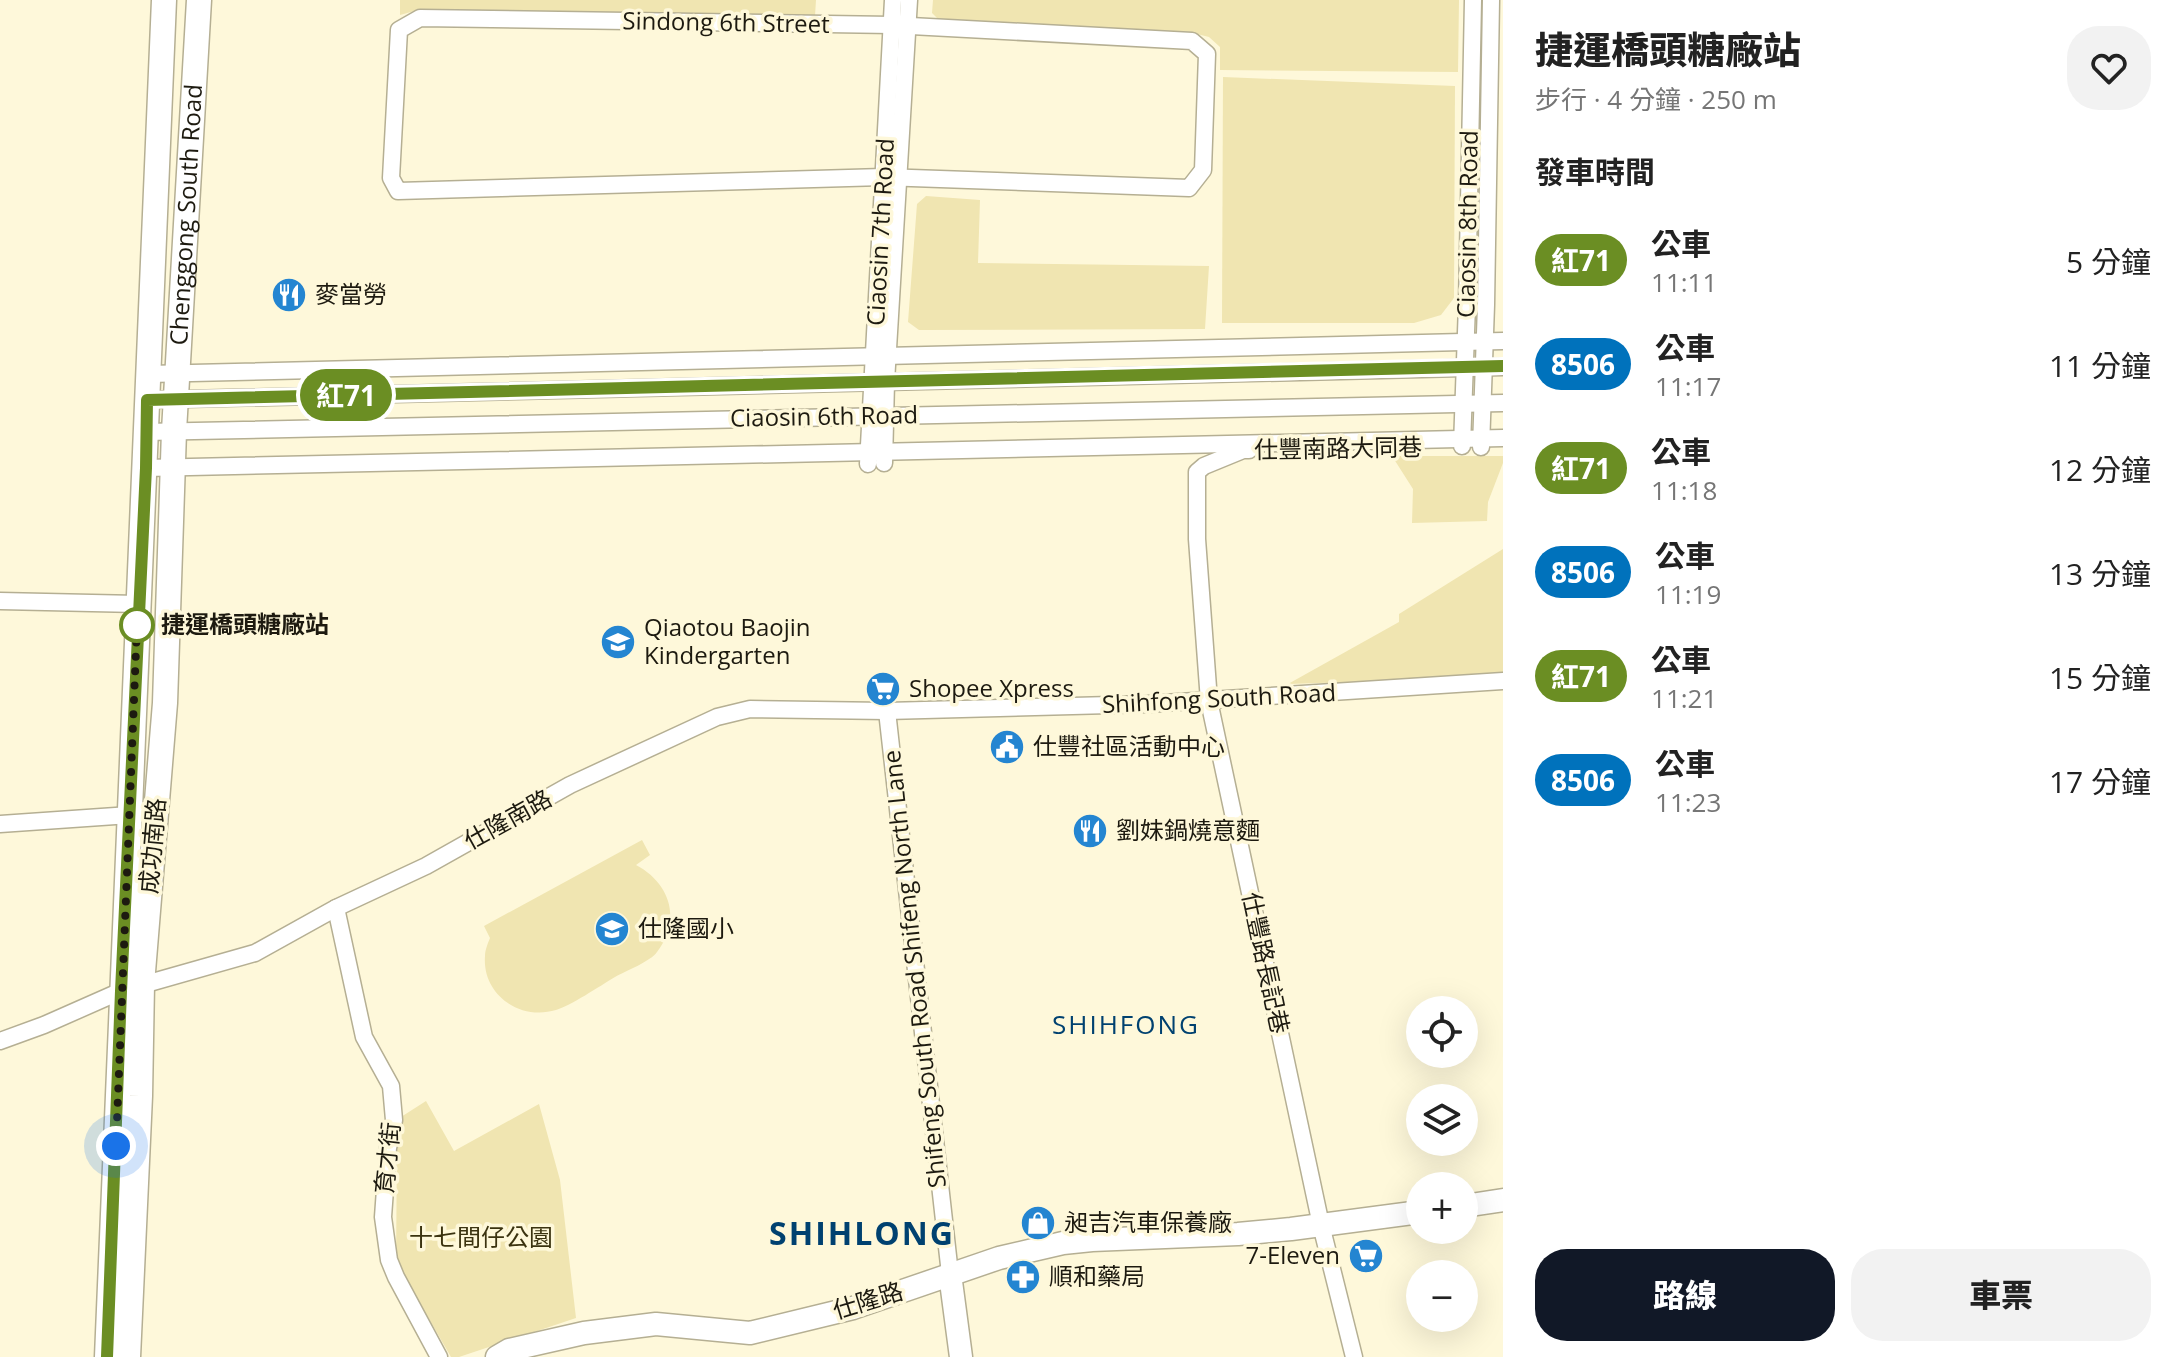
<!DOCTYPE html>
<html lang="zh-TW">
<head>
<meta charset="utf-8">
<style>
	body { margin:0; font-family:"Open Sans","Noto Sans TC",sans-serif; background:#f2f2f2; color:#222; height:100vh; display:flex; flex-direction:column; font-size:30px; white-space:nowrap }
	* { box-sizing:border-box; margin:0 }
	p { font-size:26px; color:#767676 }
	.icon { flex:none; width:44px; height:44px; fill:none; stroke:currentColor; stroke-width:2; stroke-linecap:round; stroke-linejoin:round }
	.map { position:relative; flex:1; overflow:hidden }
	.drawer { display:flex; flex-direction:column; background:#fff; width:680px }
	.drawer>* { flex:none }
	.badge { padding:0 16px; border-radius:26px; font-size:28px; line-height:52px }
	.fabs { position:absolute; left:1406px; top:996px; display:grid; gap:16px }
	.fabs a { display:grid; place-items:center; width:72px; height:72px; border-radius:50%; background:#fff; box-shadow:0 8px 32px #0002; font-size:40px }
	.you { position:absolute; width:40px; height:40px; margin:-20px; border:6px solid #fff; border-radius:50%; background:#1a73e8; box-shadow:0 0 0 12px #1a73e833 }
	.map>.badge { position:absolute; translate:-50% -50%; box-shadow:0 0 0 4px #fff }
	h2 { padding:0 32px; font-size:30px; line-height:72px }
	.round { display:grid; place-items:center; flex:none; width:84px; height:84px; border-radius:32px; background:#f2f2f2 }
	.summary { display:flex; align-items:center; justify-content:space-between; height:136px; padding:0 32px }
	h1 { font-size:38px; font-weight:800; line-height:60px }
	.cta { display:flex; gap:16px; margin-top:auto; padding:16px 32px }
	.cta a { flex:1; height:92px; border-radius:32px; background:#111827; color:#fff; font-size:32px; font-weight:800; line-height:92px; text-align:center }
	.cta a+a { background:#f2f2f2; color:#222 }
	ul { padding:0; list-style:none }
	li { display:flex; align-items:center; gap:24px; height:104px; padding:0 32px }
	li div { flex:1 }
	li b { display:block; font-size:30px }
	li em { font-style:normal }
	li .badge { min-width:88px; font-weight:700; text-align:center }
	main { display:flex; flex:1; min-height:0 }
	.map>svg:first-child { display:block }
	.green { fill:#f0e5b1 }
	.lines { fill:none; stroke-linecap:round; stroke-linejoin:round }
	.street-casing { stroke:#b5af93; stroke-width:19 }
	.secondary-casing { stroke:#b5af93; stroke-width:25 }
	.primary-casing { stroke:#b5af93; stroke-width:27 }
	.street { stroke:#fff; stroke-width:16 }
	.secondary { stroke:#fff; stroke-width:22 }
	.primary { stroke:#fff; stroke-width:24 }
	.line-casing { stroke:#fff; stroke-width:18 }
	.line { stroke:#6b8e23; stroke-width:12 }
	.walk { stroke:#1d1a10; stroke-width:8; stroke-dasharray:0 14.4 }
	.stop-dot { fill:#fff; stroke:#6b8e23; stroke-width:4 }
	.labels { text-anchor:middle; stroke-width:7; stroke-linejoin:round; paint-order:stroke }
	.street-label { font-size:24px; fill:#1d1a10; stroke:#fef8da }
	.poi-label { font-size:24px; fill:#1d1a10; stroke:#fef8da; text-anchor:start }
	.stop-label { font-size:24px; font-weight:bold; fill:#1d1a10; stroke:#fef8da; text-anchor:start }
	.park-label { font-size:24px; fill:#3b3310; stroke:#fef8da }
	.neighbourhood-label { font-size:26px; letter-spacing:2px; fill:#004170; stroke:#fef8da }
	.district-label { font-size:32px; font-weight:bold; letter-spacing:2px; fill:#004170; stroke:#fef8da }
</style>
</head>
<body>
<main>
<div class="map">
<svg width="1503" height="1357" viewBox="0 0 1503 1357">
	<rect width="100%" height="100%" fill="#fef8da"/>
	<!-- green -->
	<g class="green">
		<polygon points="400,0 816,0 815,16 418,10 400,15"/>
		<polygon points="933,0 1459,0 1458,72 1220,70 1220,47 1209,37 1189,32 940,21 932,13"/>
		<polygon points="1223,77 1455,86 1454,298 1441,315 1414,323 1222,323"/>
		<polygon points="926,196 980,200 978,263 1209,266 1205,329 919,330 908,322 917,204"/>
		<polygon points="1392,456 1503,456 1503,463 1488,502 1487,521 1412,523 1413,489"/>
		<polygon points="1503,549 1503,677 1288,684 1399,622 1399,614"/>
		<path d="M642,840l8,15 -14,10c34,18 46,54 21,87 -6,9 -31,19 -42,25 -15,9 -45,29 -59,33 -37,11 -74,-16 -71,-54 0,-6 3,-13 5,-18l-6,-12z"/>
		<polygon points="426,1101 454,1151 539,1104 560,1180 576,1318 459,1357 451,1357 396,1262 397,1143 401,1117"/>
	</g>
	<g class="lines">
		<!-- street casing -->
		<g class="street-casing">
			<g id="street">
				<polygon points="420,18 892,25 1192,41 1207,54 1203,170 1189,188 883,177 398,191 391,178 399,30"/>
				<polyline points="149,374 1503,341"/>
				<polyline points="147,400 1503,367"/>
				<polyline points="145,432 1503,403"/>
				<polyline points="1462,446 1467,304 1473,0"/>
				<polyline points="1481,447 1486,305 1491,0"/>
				<polyline points="1249,450 1243,450 1204,466 1197,472 1197,539 1209,701 1321,1225 1354,1357"/>
				<polyline points="884,463 886,382 909,0"/>
				<polyline points="868,464 893,0"/>
				<polyline points="146,468 1503,438"/>
				<polyline points="0,601 138,604"/>
				<polyline points="887,711 950,1274"/>
				<polyline points="0,824 130,815"/>
				<polyline points="336,908 364,1037 391,1086 394,1120 388,1148 383,1217 389,1260 396,1277 439,1357"/>
				<polyline points="0,1041 44,1025 121,991 255,953 336,908 426,866 570,785 717,717 750,709 887,711 1148,704 1503,681"/>
			</g>
		</g>
		<!-- secondary casing -->
		<g class="secondary-casing">
			<g id="secondary">
				<polyline points="1464,1206 1503,1200"/>
				<polyline points="950,1274 961,1357"/>
				<polyline points="497,1357 509,1350 584,1333 656,1324 750,1333 853,1308 999,1258 1063,1243 1092,1240 1238,1234 1291,1229 1420,1212"/>
			</g>
		</g>
		<!-- primary casing -->
		<g class="primary-casing">
			<g id="primary">
				<polyline points="107,1357 164,0"/>
				<path id="s1" d="M128,1357l12,-261 2,-112 23,-281 9,-272 25,-431"/>
			</g>
		</g>
		<!-- street -->
		<use href="#street" class="street"/>
		<!-- secondary -->
		<use href="#secondary" class="secondary"/>
		<!-- primary -->
		<use href="#primary" class="primary"/>
	</g>
	<g class="lines">
		<!-- line casing -->
		<g class="line-casing">
			<polyline id="line" points="107,1357 121,991 146,468 147,400 1503,366"/>
		</g>
		<!-- line -->
		<use href="#line" class="line"/>
		<!-- walk -->
		<polyline class="walk" points="116,1146 137,625"/>
	</g>
	<!-- icons -->
	<defs>
		<g id="restaurant-disc" transform="scale(1.8)"><circle r="9.5" fill="#2485d1" stroke="#fef8da"/><path d="M-5-6h1v4h1v-4h1v4h1v-4h1v5L-1.5 .5V6h-2V.5L-5-1ZM5-6V6H3V1.5H1.5Q1.5-4 5-6Z" fill="#fff"/></g>
		<g id="school-disc" transform="scale(1.8)"><circle r="9.5" fill="#2485d1" stroke="#fef8da"/><path d="M0-5L7-2L0 1L-7-2ZM-4 1L0 2.5L4 1V4Q0 6-4 4Z" fill="#fff"/></g>
		<g id="supermarket-disc" transform="scale(1.8)"><circle r="9.5" fill="#2485d1" stroke="#fef8da"/><path d="M-6-5.5h2.5l.6 2H6L4.5 2H-2.5L-4.4-4H-6ZM-1.5 3.2a1.3 1.3 0 1 0 .1 0ZM3 3.2a1.3 1.3 0 1 0 .1 0Z" fill="#fff"/></g>
		<g id="civic-disc" transform="scale(1.8)"><circle r="9.5" fill="#2485d1" stroke="#fef8da"/><path d="M-.6-6.5H3V-4.5H.6V-3L4-1V1h2V6H-6V1h2V-1L-.6-3ZM-1.2 2.5V6h2.4V2.5Z" fill="#fff"/></g>
		<g id="shop-disc" transform="scale(1.8)"><circle r="9.5" fill="#2485d1" stroke="#fef8da"/><path d="M-5-2.5h2.3a2.7 3.5 0 0 1 5.4 0H5L5.5 6h-11ZM-1.5-2.5h3a1.5 2.3 0 0 0-3 0Z" fill="#fff"/></g>
		<g id="pharmacy-disc" transform="scale(1.8)"><circle r="9.5" fill="#2485d1" stroke="#fef8da"/><path d="M-2-6h4v4h4v4h-4v4h-4v-4h-4v-4h4Z" fill="#fff"/></g>
	</defs>
	<g fill-rule="evenodd">
		<use href="#restaurant-disc" x="289" y="295"/>
		<use href="#school-disc" x="618" y="642"/>
		<use href="#supermarket-disc" x="883" y="689"/>
		<use href="#civic-disc" x="1007" y="747"/>
		<use href="#restaurant-disc" x="1090" y="831"/>
		<use href="#school-disc" x="612" y="929"/>
		<use href="#shop-disc" x="1038" y="1223"/>
		<use href="#supermarket-disc" x="1366" y="1256"/>
		<use href="#pharmacy-disc" x="1023" y="1277"/>
	</g>
	<!-- markers -->
	<circle class="stop-dot" cx="137" cy="625" r="16"/>
	<g class="labels">
		<!-- street labels -->
		<g class="street-label">
			<text transform="translate(726 23) rotate(1)" y="8">Sindong 6th Street</text>
			<text dy="8" stroke="none"><textPath href="#s1" startOffset="1144">Chenggong South Road</textPath></text>
			<text transform="translate(1468 224) rotate(-89)" y="8">Ciaosin 8th Road</text>
			<text transform="translate(881 232) rotate(-87)" y="8">Ciaosin 7th Road</text>
			<text transform="translate(824 417) rotate(-1)" y="8">Ciaosin 6th Road</text>
			<text transform="translate(1338 449) rotate(-1)" y="8">仕豐南路大同巷</text>
			<text transform="translate(1219 699) rotate(-3)" y="8">Shihfong South Road</text>
			<text transform="translate(508 820) rotate(-29)" y="8">仕隆南路</text>
			<text transform="translate(153 846) rotate(-85)" y="8">成功南路</text>
			<text transform="translate(1265 963) rotate(78)" y="8">仕豐路長記巷</text>
			<text transform="translate(915 969) rotate(-96)" y="8">Shifeng South Road Shifeng North Lane</text>
			<text transform="translate(388 1158) rotate(-84)" y="8">育才街</text>
			<text transform="translate(868 1301) rotate(-17)" y="8">仕隆路</text>
		</g>
		<!-- poi labels -->
		<g class="poi-label">
			<text x="315" y="303">麥當勞</text>
			<text x="644" y="636">Qiaotou Baojin<tspan x="644" dy="28">Kindergarten</tspan></text>
			<text x="909" y="697">Shopee Xpress</text>
			<text x="1033" y="755">仕豐社區活動中心</text>
			<text x="1116" y="839">劉妹鍋燒意麵</text>
			<text x="638" y="937">仕隆國小</text>
			<text x="1064" y="1231">昶吉汽車保養廠</text>
			<text x="1340" y="1264" text-anchor="end">7-Eleven</text>
			<text x="1049" y="1285">順和藥局</text>
		</g>
		<!-- stop labels -->
		<g class="stop-label">
			<text x="161" y="633">捷運橋頭糖廠站</text>
		</g>
		<!-- park labels -->
		<g class="park-label">
			<text x="481" y="1246">十七間仔公園</text>
		</g>
		<!-- neighbourhood labels -->
		<g class="neighbourhood-label">
			<text x="1126" y="1034">SHIHFONG</text>
		</g>
		<!-- district labels -->
		<g class="district-label">
			<text x="862" y="1245">SHIHLONG</text>
		</g>
	</g>
</svg>
<div class="fabs">
<a><svg class="icon" aria-label="locate" viewBox="0 0 24 24"><circle cx="12" cy="12" r="6"/><path d="M12 2v4M12 18v4M2 12h4M18 12h4"/></svg></a>
<a><svg class="icon" aria-label="layers" viewBox="0 0 24 24"><path d="M12 4l9 5-9 5-9-5zM3 14l9 5 9-5"/></svg></a>
<a>+</a>
<a>−</a>
</div>
<div class="you" style="left:116px;top:1146px"></div>
<b class="badge" style="left:346px;top:395px;background:#6b8e23;color:#fff">紅71</b>
</div>
<section class="drawer">
<div class="summary"><div><h1>捷運橋頭糖廠站</h1><p>步行 · 4 分鐘 · 250 m</p></div><a class="round"><svg class="icon" aria-label="heart" viewBox="0 0 24 24"><path d="M12 20l-8-8c-3-5 5-10 8-4 3-6 11-1 8 4z"/></svg></a></div>
<h2>發車時間</h2>
<ul>
<li><span class="badge" style="background:#6b8e23;color:#fff">紅71</span><div><b>公車</b><p>11:11</p></div><em>5 分鐘</em></li>
<li><span class="badge" style="background:#0072bc;color:#fff">8506</span><div><b>公車</b><p>11:17</p></div><em>11 分鐘</em></li>
<li><span class="badge" style="background:#6b8e23;color:#fff">紅71</span><div><b>公車</b><p>11:18</p></div><em>12 分鐘</em></li>
<li><span class="badge" style="background:#0072bc;color:#fff">8506</span><div><b>公車</b><p>11:19</p></div><em>13 分鐘</em></li>
<li><span class="badge" style="background:#6b8e23;color:#fff">紅71</span><div><b>公車</b><p>11:21</p></div><em>15 分鐘</em></li>
<li><span class="badge" style="background:#0072bc;color:#fff">8506</span><div><b>公車</b><p>11:23</p></div><em>17 分鐘</em></li>
</ul>
<div class="cta"><a>路線</a><a>車票</a></div>
</section>
</main>
</body>
</html>
